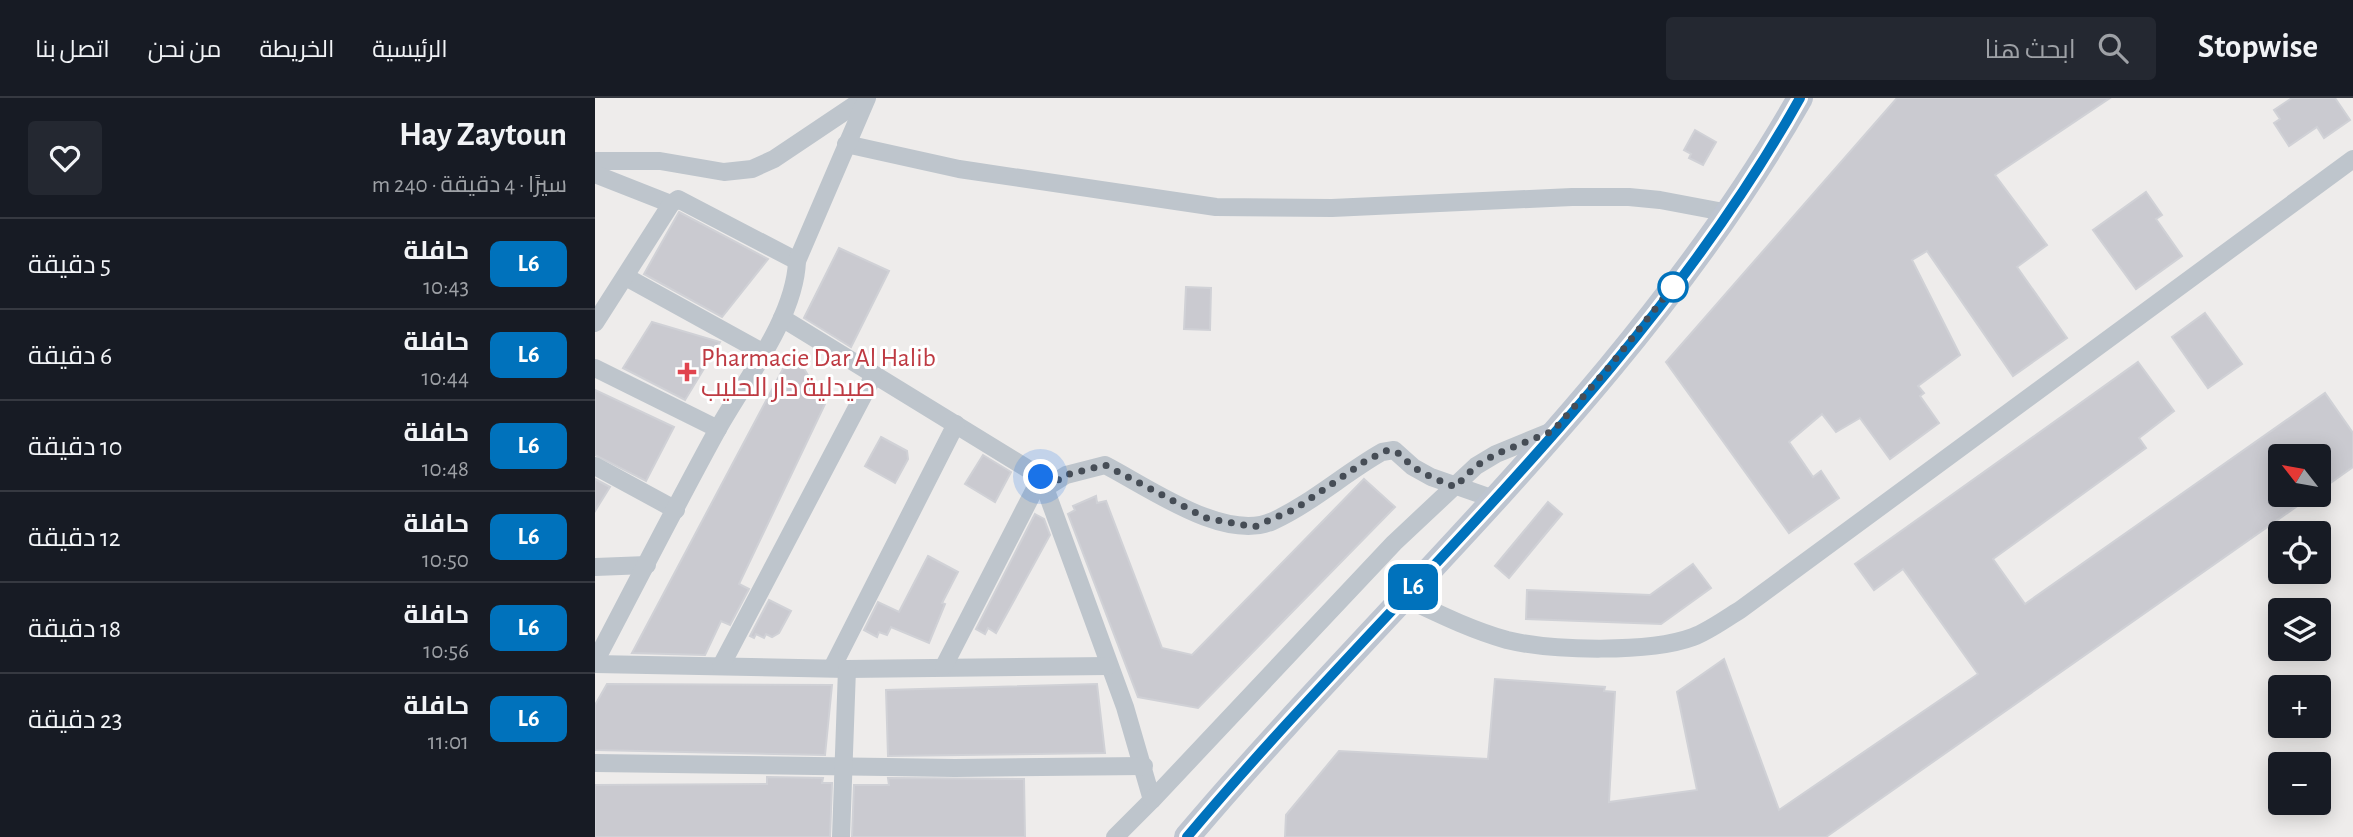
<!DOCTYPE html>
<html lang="ar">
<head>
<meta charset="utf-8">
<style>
	body { margin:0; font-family:"Alegreya Sans",Cairo,sans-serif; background:#242831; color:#f1f3f6; direction:rtl; height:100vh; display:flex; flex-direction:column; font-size:26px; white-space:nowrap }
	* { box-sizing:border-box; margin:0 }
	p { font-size:23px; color:#9ea1a6 }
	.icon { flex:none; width:38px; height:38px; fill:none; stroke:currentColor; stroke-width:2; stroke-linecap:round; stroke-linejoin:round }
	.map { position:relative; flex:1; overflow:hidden; direction:ltr }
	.drawer { display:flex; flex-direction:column; background:#171b24; width:595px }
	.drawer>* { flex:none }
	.badge { padding:0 14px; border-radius:10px; font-size:24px; line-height:46px }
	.needle { width:46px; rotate:301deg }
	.controls { position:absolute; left:1673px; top:346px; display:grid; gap:14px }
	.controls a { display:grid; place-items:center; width:63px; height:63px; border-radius:7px; background:#171b24; box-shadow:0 4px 18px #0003; font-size:35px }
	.you { position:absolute; width:35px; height:35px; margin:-18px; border:5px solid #fff; border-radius:50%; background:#1a73e8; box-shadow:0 0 0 10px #1a73e833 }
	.map>.badge { position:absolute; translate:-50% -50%; box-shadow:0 0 0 4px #fff }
	.round { display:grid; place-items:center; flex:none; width:74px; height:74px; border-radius:7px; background:#242831 }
	.summary { display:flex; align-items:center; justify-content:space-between; height:119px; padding:0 28px }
	h1 { font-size:33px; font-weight:600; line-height:52px }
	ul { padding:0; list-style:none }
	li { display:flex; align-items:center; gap:21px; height:91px; padding:0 28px; border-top:2px solid #363941 }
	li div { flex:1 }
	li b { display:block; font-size:26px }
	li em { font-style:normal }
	li .badge { min-width:77px; font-weight:700; text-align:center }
	header { display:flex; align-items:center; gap:42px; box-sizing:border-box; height:98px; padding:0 35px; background:#171b24; border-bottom:2px solid #363941 }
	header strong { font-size:33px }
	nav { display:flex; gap:38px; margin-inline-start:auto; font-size:24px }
	.search { width:490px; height:63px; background:#242831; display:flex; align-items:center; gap:18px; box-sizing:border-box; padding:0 24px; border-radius:7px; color:#9ea1a6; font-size:26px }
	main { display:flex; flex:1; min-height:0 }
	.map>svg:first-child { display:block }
	.building { fill:#cacad0; stroke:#d0d1d6; stroke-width:2 }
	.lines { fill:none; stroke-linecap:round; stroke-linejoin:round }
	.minor { stroke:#bec5cc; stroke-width:18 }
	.secondary { stroke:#bec5d0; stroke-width:26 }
	.line-casing { stroke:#fff; stroke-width:16 }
	.line { stroke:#0072bc; stroke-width:10 }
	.walk { stroke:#464d56; stroke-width:7; stroke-dasharray:0 12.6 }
	.stop-dot { fill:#fff; stroke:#0072bc; stroke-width:3.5 }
	.health-dot { fill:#e0444e; stroke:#fff; stroke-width:2.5 }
	.labels { text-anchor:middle; stroke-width:6; stroke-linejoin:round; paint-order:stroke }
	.health-label { font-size:26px; fill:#be3a42; stroke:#fff; text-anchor:start }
</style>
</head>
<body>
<header>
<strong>Stopwise</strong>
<div class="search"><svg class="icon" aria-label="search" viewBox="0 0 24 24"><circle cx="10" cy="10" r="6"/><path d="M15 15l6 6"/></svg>ابحث هنا</div>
<nav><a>الرئيسية</a><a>الخريطة</a><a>من نحن</a><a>اتصل بنا</a></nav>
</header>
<main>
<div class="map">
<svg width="1758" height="739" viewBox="0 0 1758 739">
	<rect width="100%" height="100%" fill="#eeeceb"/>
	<!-- building -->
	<g class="building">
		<polygon points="1302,0 1515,0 1400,77 1452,147 1422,169 1472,240 1418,278 1332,153 1317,162 1365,257 1323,288 1329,295 1325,298 1344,325 1295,361 1265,320 1241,334 1227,316 1194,344 1218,379 1226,373 1244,400 1194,435 1071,264"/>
		<polygon points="1697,0 1740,0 1755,22 1729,40 1722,29 1694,48 1679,25 1685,21 1679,12"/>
		<polygon points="1100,32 1121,44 1108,67 1094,60 1096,56 1089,52"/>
		<polygon points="1551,94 1567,117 1561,121 1587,158 1541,191 1498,132"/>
		<polygon points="84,114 173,161 127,219 49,176"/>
		<polygon points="244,150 294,173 256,249 209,220"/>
		<polygon points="591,189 616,190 615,232 589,231"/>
		<polygon points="1610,215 1647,266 1613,290 1577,239"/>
		<polygon points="57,224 125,244 90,302 28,270"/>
		<polygon points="198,252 230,306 144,486 154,491 135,527 126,523 110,557 37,555"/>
		<polygon points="1543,264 1579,313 1544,340 1551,350 1398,461 1430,506 1730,295 1758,335 1758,369 1724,393 1724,359 1685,359 1685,397 1718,397 1231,739 690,739 691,717 744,653 893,661 900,581 1010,589 1009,593 1020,594 1014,704 1102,692 1082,594 1129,561 1184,712 1383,576 1308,471 1279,492 1260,466"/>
		<polygon points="0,292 79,329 51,383 0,357"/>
		<polygon points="286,339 312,353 313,361 300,385 270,368"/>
		<polygon points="388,357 416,374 400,404 370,386"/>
		<polygon points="0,381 15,389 0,413"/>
		<polygon points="769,381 800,409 603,610 543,599 473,416 480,412 478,408 501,398 502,405 511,403 567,550 597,557"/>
		<polygon points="953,404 967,416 914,480 900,468"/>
		<polygon points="440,416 449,421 455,437 401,535 393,530 390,536 381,531"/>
		<polygon points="333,458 363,474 347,505 350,506 334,545 296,529 292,537 284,534 282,539 269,532 283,504 304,514"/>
		<polygon points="1098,466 1116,490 1066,526 931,521 932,492 1055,497"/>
		<polygon points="174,502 196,513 184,535 177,539 171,536 169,540 161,536 159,540 155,538"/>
		<polygon points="12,586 237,587 230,657 0,652 0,607"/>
		<polygon points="502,586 510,655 293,658 291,592"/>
		<polygon points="172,679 228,680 227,685 237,685 235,739 0,739 0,687 172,686"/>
		<polygon points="293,680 429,681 430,739 257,739 259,687 294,687"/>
	</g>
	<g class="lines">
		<!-- minor -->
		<g class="minor">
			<polyline points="251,46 364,71 621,109 737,110 977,99 1034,99 1065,102 1134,115"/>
			<polyline points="0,63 65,63 129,74 157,71 179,61 270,0"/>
			<polyline points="0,76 76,106"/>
			<polyline points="31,179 167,254"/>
			<polyline points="187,220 446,379 530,609 557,702 520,739"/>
			<polyline points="0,225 76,106 83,101 202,163"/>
			<polyline points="0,270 123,331"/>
			<polyline points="0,368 81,412"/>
			<path d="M452,389l19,-12 39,-10c43,22 120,78 168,56 39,-18 72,-48 109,-69l12,-2 19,17 18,10 63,22"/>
			<polyline points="0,469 52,467"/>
			<path d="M808,499c34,16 68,33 104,43 45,11 143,13 186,-3 16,-6 32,-18 47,-27l613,-451"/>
			<path d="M0,564c41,-78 81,-157 124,-235 27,-48 76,-110 78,-166l70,-163"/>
			<polyline points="0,566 252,571 513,568"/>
			<polyline points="126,568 278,279"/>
			<polyline points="349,568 446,379"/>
			<polyline points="237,570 361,326"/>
			<polyline points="0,665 360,670 549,668"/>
			<polyline points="557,702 799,445 881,368 901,356 957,333"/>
			<polyline points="246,739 252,571"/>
		</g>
		<!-- secondary -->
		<path class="secondary" d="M592,739c206,-243 454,-459 613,-739"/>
	</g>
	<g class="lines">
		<!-- line casing -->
		<g class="line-casing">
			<path id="line" d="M592,739c204,-242 458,-461 613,-739"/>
		</g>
		<!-- line -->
		<use href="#line" class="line"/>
		<!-- walk -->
		<polyline class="walk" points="446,379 452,389 471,377 510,367 611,420 659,429 700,411 772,362 793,352 803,355 818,369 836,379 860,389 881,368 901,356 958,333 1015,268 1083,182 1078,189"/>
	</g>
	<!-- markers -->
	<circle class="stop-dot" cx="1078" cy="189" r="14"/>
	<path class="health-dot" d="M88.5 263.5h7v7h7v7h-7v7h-7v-7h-7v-7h7z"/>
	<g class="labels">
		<!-- health labels -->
		<g class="health-label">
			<text x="106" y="268">Pharmacie Dar Al Halib<tspan x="106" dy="30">صيدلية دار الحليب</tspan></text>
		</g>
	</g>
</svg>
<div class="controls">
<a><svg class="needle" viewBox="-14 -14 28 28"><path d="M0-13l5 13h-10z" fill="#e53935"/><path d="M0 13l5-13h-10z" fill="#9ea1a6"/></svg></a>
<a><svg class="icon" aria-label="locate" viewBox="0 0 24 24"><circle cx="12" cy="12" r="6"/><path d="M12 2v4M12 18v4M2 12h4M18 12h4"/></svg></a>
<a><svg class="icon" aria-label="layers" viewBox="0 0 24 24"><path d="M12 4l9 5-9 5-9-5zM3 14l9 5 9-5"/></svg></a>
<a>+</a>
<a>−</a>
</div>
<div class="you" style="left:446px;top:379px"></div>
<b class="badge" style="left:818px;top:489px;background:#0072bc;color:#fff">L6</b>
</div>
<section class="drawer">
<div class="summary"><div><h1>Hay Zaytoun</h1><p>سيرًا · 4 دقيقة · 240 m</p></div><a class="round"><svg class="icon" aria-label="heart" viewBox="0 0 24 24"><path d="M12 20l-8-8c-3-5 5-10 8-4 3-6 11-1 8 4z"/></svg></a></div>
<ul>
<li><span class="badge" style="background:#0072bc;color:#fff">L6</span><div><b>حافلة</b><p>10:43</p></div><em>5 دقيقة</em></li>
<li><span class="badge" style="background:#0072bc;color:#fff">L6</span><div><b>حافلة</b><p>10:44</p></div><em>6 دقيقة</em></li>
<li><span class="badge" style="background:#0072bc;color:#fff">L6</span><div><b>حافلة</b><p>10:48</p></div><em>10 دقيقة</em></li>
<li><span class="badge" style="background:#0072bc;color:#fff">L6</span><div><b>حافلة</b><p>10:50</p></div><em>12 دقيقة</em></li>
<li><span class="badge" style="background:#0072bc;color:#fff">L6</span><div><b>حافلة</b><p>10:56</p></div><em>18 دقيقة</em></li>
<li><span class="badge" style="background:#0072bc;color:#fff">L6</span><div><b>حافلة</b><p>11:01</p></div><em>23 دقيقة</em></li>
</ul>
</section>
</main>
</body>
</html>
